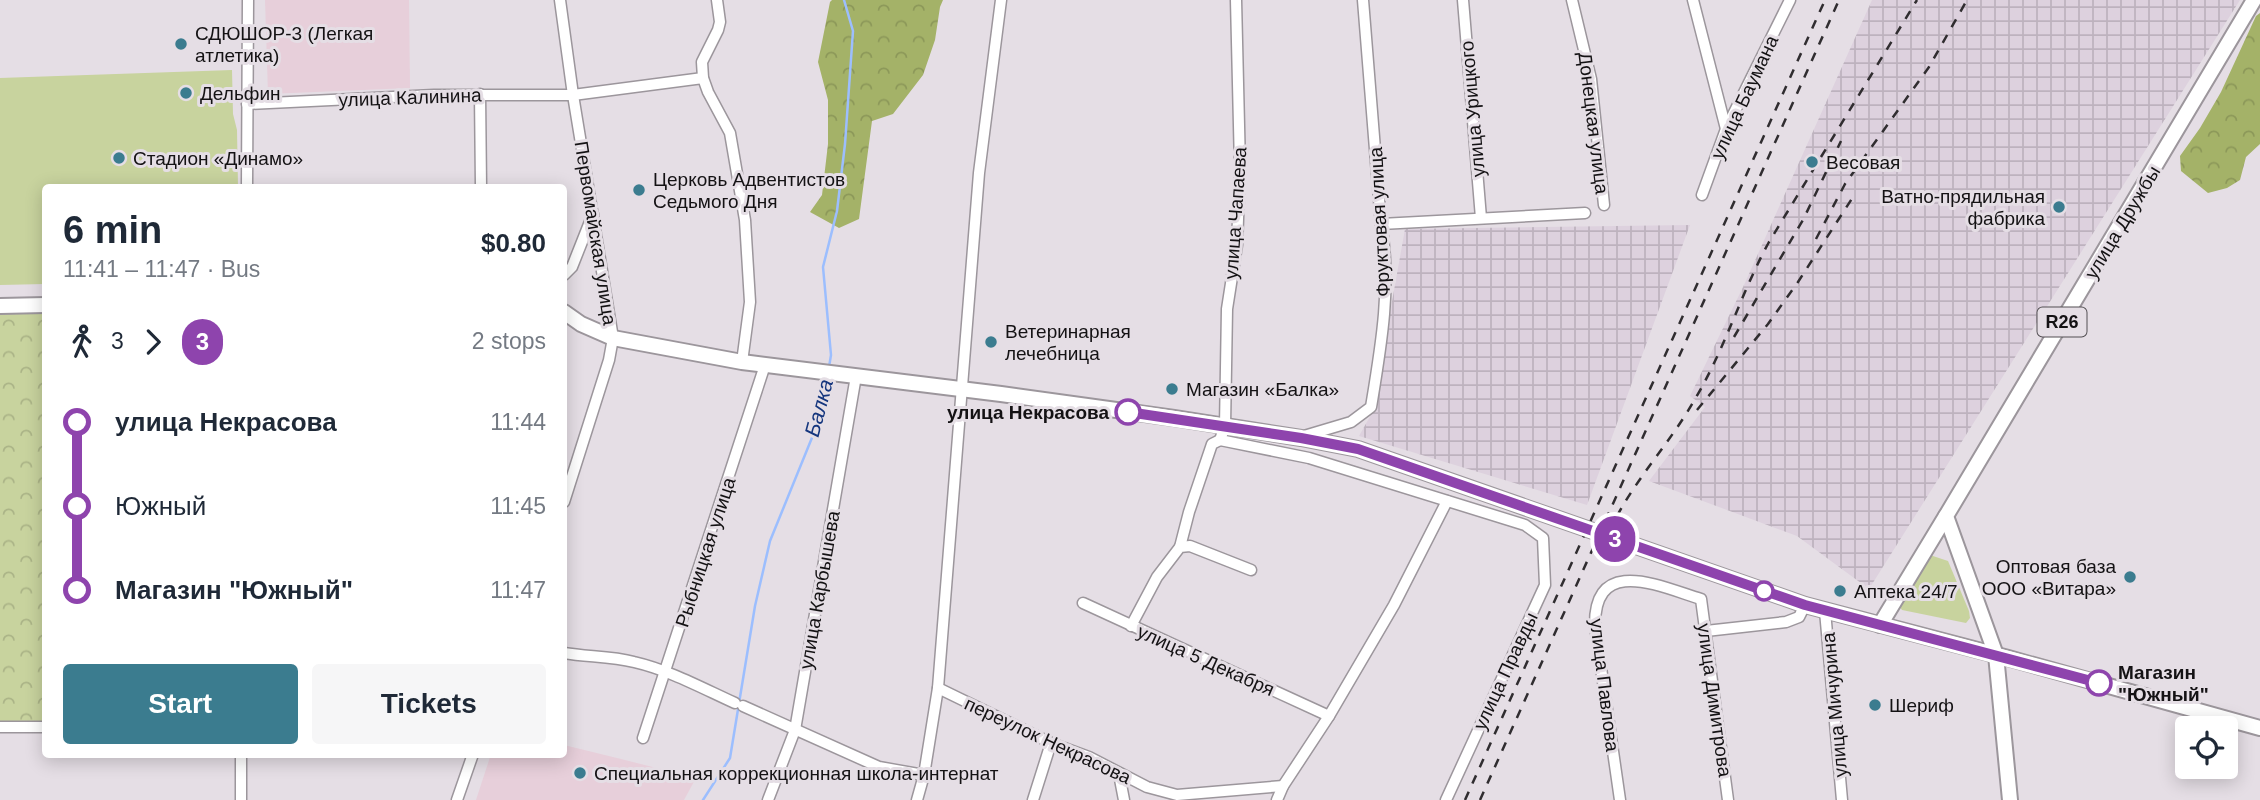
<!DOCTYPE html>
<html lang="en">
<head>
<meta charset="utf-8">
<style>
	body { margin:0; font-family:Helvetica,sans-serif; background:#f6f6f7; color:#1f2937; height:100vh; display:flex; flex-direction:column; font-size:26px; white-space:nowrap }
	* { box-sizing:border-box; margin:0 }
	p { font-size:23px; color:#747a83 }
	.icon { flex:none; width:38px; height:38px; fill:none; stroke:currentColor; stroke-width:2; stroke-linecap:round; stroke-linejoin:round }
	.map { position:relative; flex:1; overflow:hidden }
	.panel { position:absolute; left:42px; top:184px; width:525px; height:574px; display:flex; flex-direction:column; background:#fff; border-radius:7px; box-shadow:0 4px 18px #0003 }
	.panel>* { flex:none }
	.badge { padding:0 14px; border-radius:23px; font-size:24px; line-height:46px }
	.buttons { position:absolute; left:2175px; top:716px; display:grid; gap:14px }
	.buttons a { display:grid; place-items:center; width:63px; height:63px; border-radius:7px; background:#fff; box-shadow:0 4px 18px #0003; font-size:35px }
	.map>.badge { position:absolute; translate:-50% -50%; box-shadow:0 0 0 4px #fff }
	.legs { display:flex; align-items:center; gap:10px; height:77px; padding:0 21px; font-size:23px }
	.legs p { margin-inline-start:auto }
	.overview { display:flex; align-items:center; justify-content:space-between; height:119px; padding:0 21px }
	h1 { font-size:38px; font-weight:600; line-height:52px }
	.cta { display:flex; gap:14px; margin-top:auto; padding:14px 21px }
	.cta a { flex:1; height:80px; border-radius:7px; background:#3b7c8f; color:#fff; font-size:28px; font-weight:600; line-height:80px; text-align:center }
	.cta a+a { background:#f6f6f7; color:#1f2937 }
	ul { padding:0 21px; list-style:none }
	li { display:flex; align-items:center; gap:24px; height:84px; font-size:26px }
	li i { display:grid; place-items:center; width:10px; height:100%; margin:0 9px; background:currentColor }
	li i::after { content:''; width:18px; height:18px; margin:-9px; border:5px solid; border-radius:50%; background:#fff }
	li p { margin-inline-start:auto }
	li:first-child i { background:linear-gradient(#0000 50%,currentColor 0) }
	li:last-child i { background:linear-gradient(currentColor 50%,#0000 0) }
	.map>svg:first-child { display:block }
	.industrial { fill:url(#industrial-grid) }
	.education { fill:#e7cfda }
	.grass { fill:#c8d39e }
	.forest { fill:url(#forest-crowns) }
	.park { fill:url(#park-crowns) }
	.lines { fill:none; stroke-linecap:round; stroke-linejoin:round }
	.stream { stroke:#9cbefe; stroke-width:2.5 }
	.street-casing { stroke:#9c969c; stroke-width:13 }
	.secondary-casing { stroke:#9c969c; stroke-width:18 }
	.primary-casing { stroke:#9c969c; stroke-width:18 }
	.street { stroke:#fff; stroke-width:10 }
	.secondary { stroke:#fff; stroke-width:14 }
	.primary { stroke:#fff; stroke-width:14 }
	.rail { stroke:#302d30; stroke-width:2.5; stroke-dasharray:9 9; stroke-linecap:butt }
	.line-1-casing { stroke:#fff; stroke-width:16 }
	.line-1 { stroke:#8e44ad; stroke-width:10 }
	.poi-dot { fill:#3b7c8f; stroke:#e5dee5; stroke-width:2.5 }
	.stop-1-dot { fill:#fff; stroke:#8e44ad; stroke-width:3.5 }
	.labels { text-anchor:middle; stroke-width:6; stroke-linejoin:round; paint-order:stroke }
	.shield { fill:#e5dee5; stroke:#534f53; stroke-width:2 }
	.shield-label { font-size:18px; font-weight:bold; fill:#141214 }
	.poi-label { font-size:19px; fill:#141214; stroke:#e5dee5; text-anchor:start }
	.street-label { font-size:19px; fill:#141214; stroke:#e5dee5 }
	.stop-label { font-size:19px; font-weight:bold; fill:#141214; stroke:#e5dee5; text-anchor:end }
	.water-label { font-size:21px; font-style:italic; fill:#15367e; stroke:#e5dee5 }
</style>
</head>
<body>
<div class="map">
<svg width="2260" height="800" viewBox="0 0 2260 800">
	<defs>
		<pattern id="industrial-grid" width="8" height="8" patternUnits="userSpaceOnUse" patternTransform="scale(1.75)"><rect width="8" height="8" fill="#ddd1de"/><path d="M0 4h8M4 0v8" fill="none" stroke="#bdb2be"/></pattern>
		<pattern id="forest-crowns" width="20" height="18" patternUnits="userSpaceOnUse" patternTransform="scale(1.75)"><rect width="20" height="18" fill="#a4b268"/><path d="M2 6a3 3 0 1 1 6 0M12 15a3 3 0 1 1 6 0" fill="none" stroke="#8c9859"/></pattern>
		<pattern id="park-crowns" width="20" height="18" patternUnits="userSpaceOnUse" patternTransform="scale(1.75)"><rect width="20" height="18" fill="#c8d39e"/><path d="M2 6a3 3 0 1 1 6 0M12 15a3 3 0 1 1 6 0" fill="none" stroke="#abb487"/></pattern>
	</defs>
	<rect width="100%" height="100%" fill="#e5dee5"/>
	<!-- industrial -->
	<g class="industrial">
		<polygon points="1872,0 2240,0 1869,589 1797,536 1649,481 1705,407 1690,396 1744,285"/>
		<polygon points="1690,225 1587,505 1359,436 1372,413 1405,229"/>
	</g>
	<!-- education -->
	<g class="education">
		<polygon points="265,0 409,0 410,88 268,94"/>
		<polygon points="564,745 621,759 696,778 684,800 476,800 491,754 564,754"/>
	</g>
	<!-- grass -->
	<g class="grass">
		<polygon points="232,70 233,114 237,130 238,187 46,187 45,284 0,285 0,78"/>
		<polygon points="1930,555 1948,561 1969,611 1970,618 1966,623 1902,610 1900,607"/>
	</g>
	<!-- forest -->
	<g class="forest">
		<polygon points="832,0 943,0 940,7 935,40 923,75 893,114 872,121 859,219 839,228 810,212 822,195 828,144 828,100 818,62 830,2"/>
		<polygon points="2260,13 2260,144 2246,157 2240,180 2227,188 2208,193 2181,171 2180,156 2200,128 2221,92 2256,16"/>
	</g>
	<!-- park -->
	<polygon class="park" points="45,305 45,725 0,727 0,306"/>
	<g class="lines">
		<!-- stream -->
		<g class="stream">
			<polyline points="829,367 831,355 823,267 837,211 845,144 853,31 844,0"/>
			<polyline points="703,800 730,758 755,606 770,541 820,418 828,377"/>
		</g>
		<!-- street casing -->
		<g class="street-casing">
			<g id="street">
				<polyline points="560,0 573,95 613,338 609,360 564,502"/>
				<polyline points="717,0 720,22 718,30 702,62 703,78 708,92 730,133 745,220 750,302 742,362"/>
				<polyline points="1236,0 1240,167 1237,245 1227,309 1225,426 1220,440 1309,458 1525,525 1543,538 1545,585 1446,800"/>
				<polyline points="1463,0 1481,218"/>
				<polyline points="1572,0 1591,79 1604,205"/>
				<polyline points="1693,0 1726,129"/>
				<polyline points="480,94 481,187"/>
				<polyline points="247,104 434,95 573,95 703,78"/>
				<polyline points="247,187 248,0"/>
				<polyline points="1702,195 1726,129 1790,0"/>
				<polyline points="1381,224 1585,213"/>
				<polyline points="564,275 572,267 593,214"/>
				<path d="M1304,436l47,-14 20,-15c10,-60 21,-123 10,-183l-18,-224"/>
				<polyline points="1180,547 1189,512 1212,444 1220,440"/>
				<polyline points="1083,603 1329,716"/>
				<polyline points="1825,611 1842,800"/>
				<polyline points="1131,626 1157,577 1180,547 1190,546 1251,570"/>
				<polyline points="1706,631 1786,622 1799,617 1805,605"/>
				<path d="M564,653c23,4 47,3 70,9 35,8 68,26 101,41"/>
				<polyline points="938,688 1051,743 1089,757 1147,787 1177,795 1283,786"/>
				<polyline points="743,706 879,767 924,775"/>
				<polyline points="0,727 46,727"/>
				<polyline points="643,738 765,365"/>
				<polyline points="241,754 241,800"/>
				<polyline points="1119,774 1124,800"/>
				<polyline points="457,800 473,754"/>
				<polyline points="768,800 795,730 856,376"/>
				<polyline points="917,800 924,775 938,688 979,173 1001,0"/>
				<polyline points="1033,800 1051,743"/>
				<polyline points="1277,800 1283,786 1329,716 1394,605 1447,501"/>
				<path d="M1620,800l-25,-174c-1,-72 66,-39 106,-27l27,201"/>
			</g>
		</g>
		<!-- secondary casing -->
		<g class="secondary-casing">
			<g id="secondary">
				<polyline points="0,306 46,305"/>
				<polyline points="564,312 581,324 613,338 742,362 1001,394 1174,418 1301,438 1358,449 1805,605 2008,658 2260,728"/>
				<polyline points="1880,625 1946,516"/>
			</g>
		</g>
		<!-- primary casing -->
		<g class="primary-casing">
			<polyline id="primary" points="2010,800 1996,655 1946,516 2254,0"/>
		</g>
		<!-- street -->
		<use href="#street" class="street"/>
		<!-- secondary -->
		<use href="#secondary" class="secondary"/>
		<!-- primary -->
		<use href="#primary" class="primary"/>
		<!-- rail -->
		<g class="rail">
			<polyline points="1816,239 1845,184 1929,67 1967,0"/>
			<polyline points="1734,337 1803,220 1841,141"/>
			<polyline points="1697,410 1768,324 1798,282 1853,197"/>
			<path d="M1617,516c22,-41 55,-76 78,-117 30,-50 46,-106 74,-157l148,-242"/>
			<polyline points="1465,800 1825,0"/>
			<polyline points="1480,800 1839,0"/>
		</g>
	</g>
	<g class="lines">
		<!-- line-1 casing -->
		<g class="line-1-casing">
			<polyline id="line-1" points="1128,412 1301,438 1358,449 1805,605 2099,683"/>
		</g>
		<!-- line-1 -->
		<use href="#line-1" class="line-1"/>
	</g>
	<!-- markers -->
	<g class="poi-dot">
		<circle cx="181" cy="44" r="7"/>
		<circle cx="186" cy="93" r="7"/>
		<circle cx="119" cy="158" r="7"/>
		<circle cx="1812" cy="162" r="7"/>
		<circle cx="639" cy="190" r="7"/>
		<circle cx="2059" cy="207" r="7"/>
		<circle cx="991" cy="342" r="7"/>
		<circle cx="1172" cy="389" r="7"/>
		<circle cx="2130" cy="577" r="7"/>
		<circle cx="1840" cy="591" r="7"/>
		<circle cx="1875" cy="705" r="7"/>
		<circle cx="580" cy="773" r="7"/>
	</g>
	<g class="stop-1-dot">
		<circle cx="1128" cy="412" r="12"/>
		<circle cx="1764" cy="591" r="9"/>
		<circle cx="2099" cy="683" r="12"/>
	</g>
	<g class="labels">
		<!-- shield labels -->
		<rect class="shield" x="2037.5" y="307.5" width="49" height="29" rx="5"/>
		<g class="shield-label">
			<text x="2062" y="328">R26</text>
		</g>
		<!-- poi labels -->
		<g class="poi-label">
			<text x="195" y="40">СДЮШОР-3 (Легкая<tspan x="195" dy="22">атлетика)</tspan></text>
			<text x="200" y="100">Дельфин</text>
			<text x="133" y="165">Стадион «Динамо»</text>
			<text x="1826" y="169">Весовая</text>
			<text x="653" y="186">Церковь Адвентистов<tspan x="653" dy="22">Седьмого Дня</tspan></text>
			<text x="2045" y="203" text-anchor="end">Ватно-прядильная<tspan x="2045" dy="22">фабрика</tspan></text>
			<text x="1005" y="338">Ветеринарная<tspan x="1005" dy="22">лечебница</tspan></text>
			<text x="1186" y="396">Магазин «Балка»</text>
			<text x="2116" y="573" text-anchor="end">Оптовая база<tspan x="2116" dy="22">ООО «Витара»</tspan></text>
			<text x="1854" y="598">Аптека 24/7</text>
			<text x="1889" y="712">Шериф</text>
			<text x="594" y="780">Специальная коррекционная школа-интернат</text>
		</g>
		<!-- street labels -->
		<g class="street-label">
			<text transform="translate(410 97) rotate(-2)" y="7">улица Калинина</text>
			<text transform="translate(1744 97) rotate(-65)" y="7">улица Баумана</text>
			<text transform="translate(1472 109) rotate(-95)" y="7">улица Урицкого</text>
			<text transform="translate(1594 123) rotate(83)" y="7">Донецкая улица</text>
			<text transform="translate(1235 213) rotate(-86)" y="7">улица Чапаева</text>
			<text transform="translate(1379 222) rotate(-93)" y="7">Фруктовая улица</text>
			<text transform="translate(2122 222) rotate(-59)" y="7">улица Дружбы</text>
			<text transform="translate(596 233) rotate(81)" y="7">Первомайская улица</text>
			<text transform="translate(705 552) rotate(-72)" y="7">Рыбницкая улица</text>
			<text transform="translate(819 590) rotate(-80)" y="7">улица Карбышева</text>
			<text transform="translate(1206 660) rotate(24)" y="7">улица 5 Декабря</text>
			<text transform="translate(1505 671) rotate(-65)" y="7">улица Правды</text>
			<text transform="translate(1605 685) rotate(83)" y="7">улица Павлова</text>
			<text transform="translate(1715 700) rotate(82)" y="7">улица Димитрова</text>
			<text transform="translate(1834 705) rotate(-95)" y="7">улица Мичурина</text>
			<text transform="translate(1048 740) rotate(25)" y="7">переулок Некрасова</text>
		</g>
		<!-- stop labels -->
		<g class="stop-label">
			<text x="1109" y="419">улица Некрасова</text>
			<text x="2118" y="679" text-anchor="start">Магазин<tspan x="2118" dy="22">"Южный"</tspan></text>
		</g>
		<!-- water labels -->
		<g class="water-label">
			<text transform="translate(819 408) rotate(-75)" y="7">Балка</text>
		</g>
	</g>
</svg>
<div class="buttons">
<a><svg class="icon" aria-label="locate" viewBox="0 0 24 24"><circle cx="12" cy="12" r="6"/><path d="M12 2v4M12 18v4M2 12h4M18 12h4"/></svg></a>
</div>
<b class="badge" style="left:1615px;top:539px;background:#8e44ad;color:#fff">3</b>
<section class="panel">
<div class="overview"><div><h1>6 min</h1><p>11:41 – 11:47 · Bus</p></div><b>$0.80</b></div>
<div class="legs"><svg class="icon" aria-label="walk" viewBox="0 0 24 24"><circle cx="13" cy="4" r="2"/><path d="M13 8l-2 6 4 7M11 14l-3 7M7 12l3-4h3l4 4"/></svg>3<svg class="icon" aria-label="forward" viewBox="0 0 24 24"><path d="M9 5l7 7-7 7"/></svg><b class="badge" style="background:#8e44ad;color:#fff">3</b><p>2 stops</p></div>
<ul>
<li><i style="color:#8e44ad"></i><b>улица Некрасова</b><p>11:44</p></li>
<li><i style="color:#8e44ad"></i><span>Южный</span><p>11:45</p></li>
<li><i style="color:#8e44ad"></i><b>Магазин &quot;Южный&quot;</b><p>11:47</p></li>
</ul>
<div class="cta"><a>Start</a><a>Tickets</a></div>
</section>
</div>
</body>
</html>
